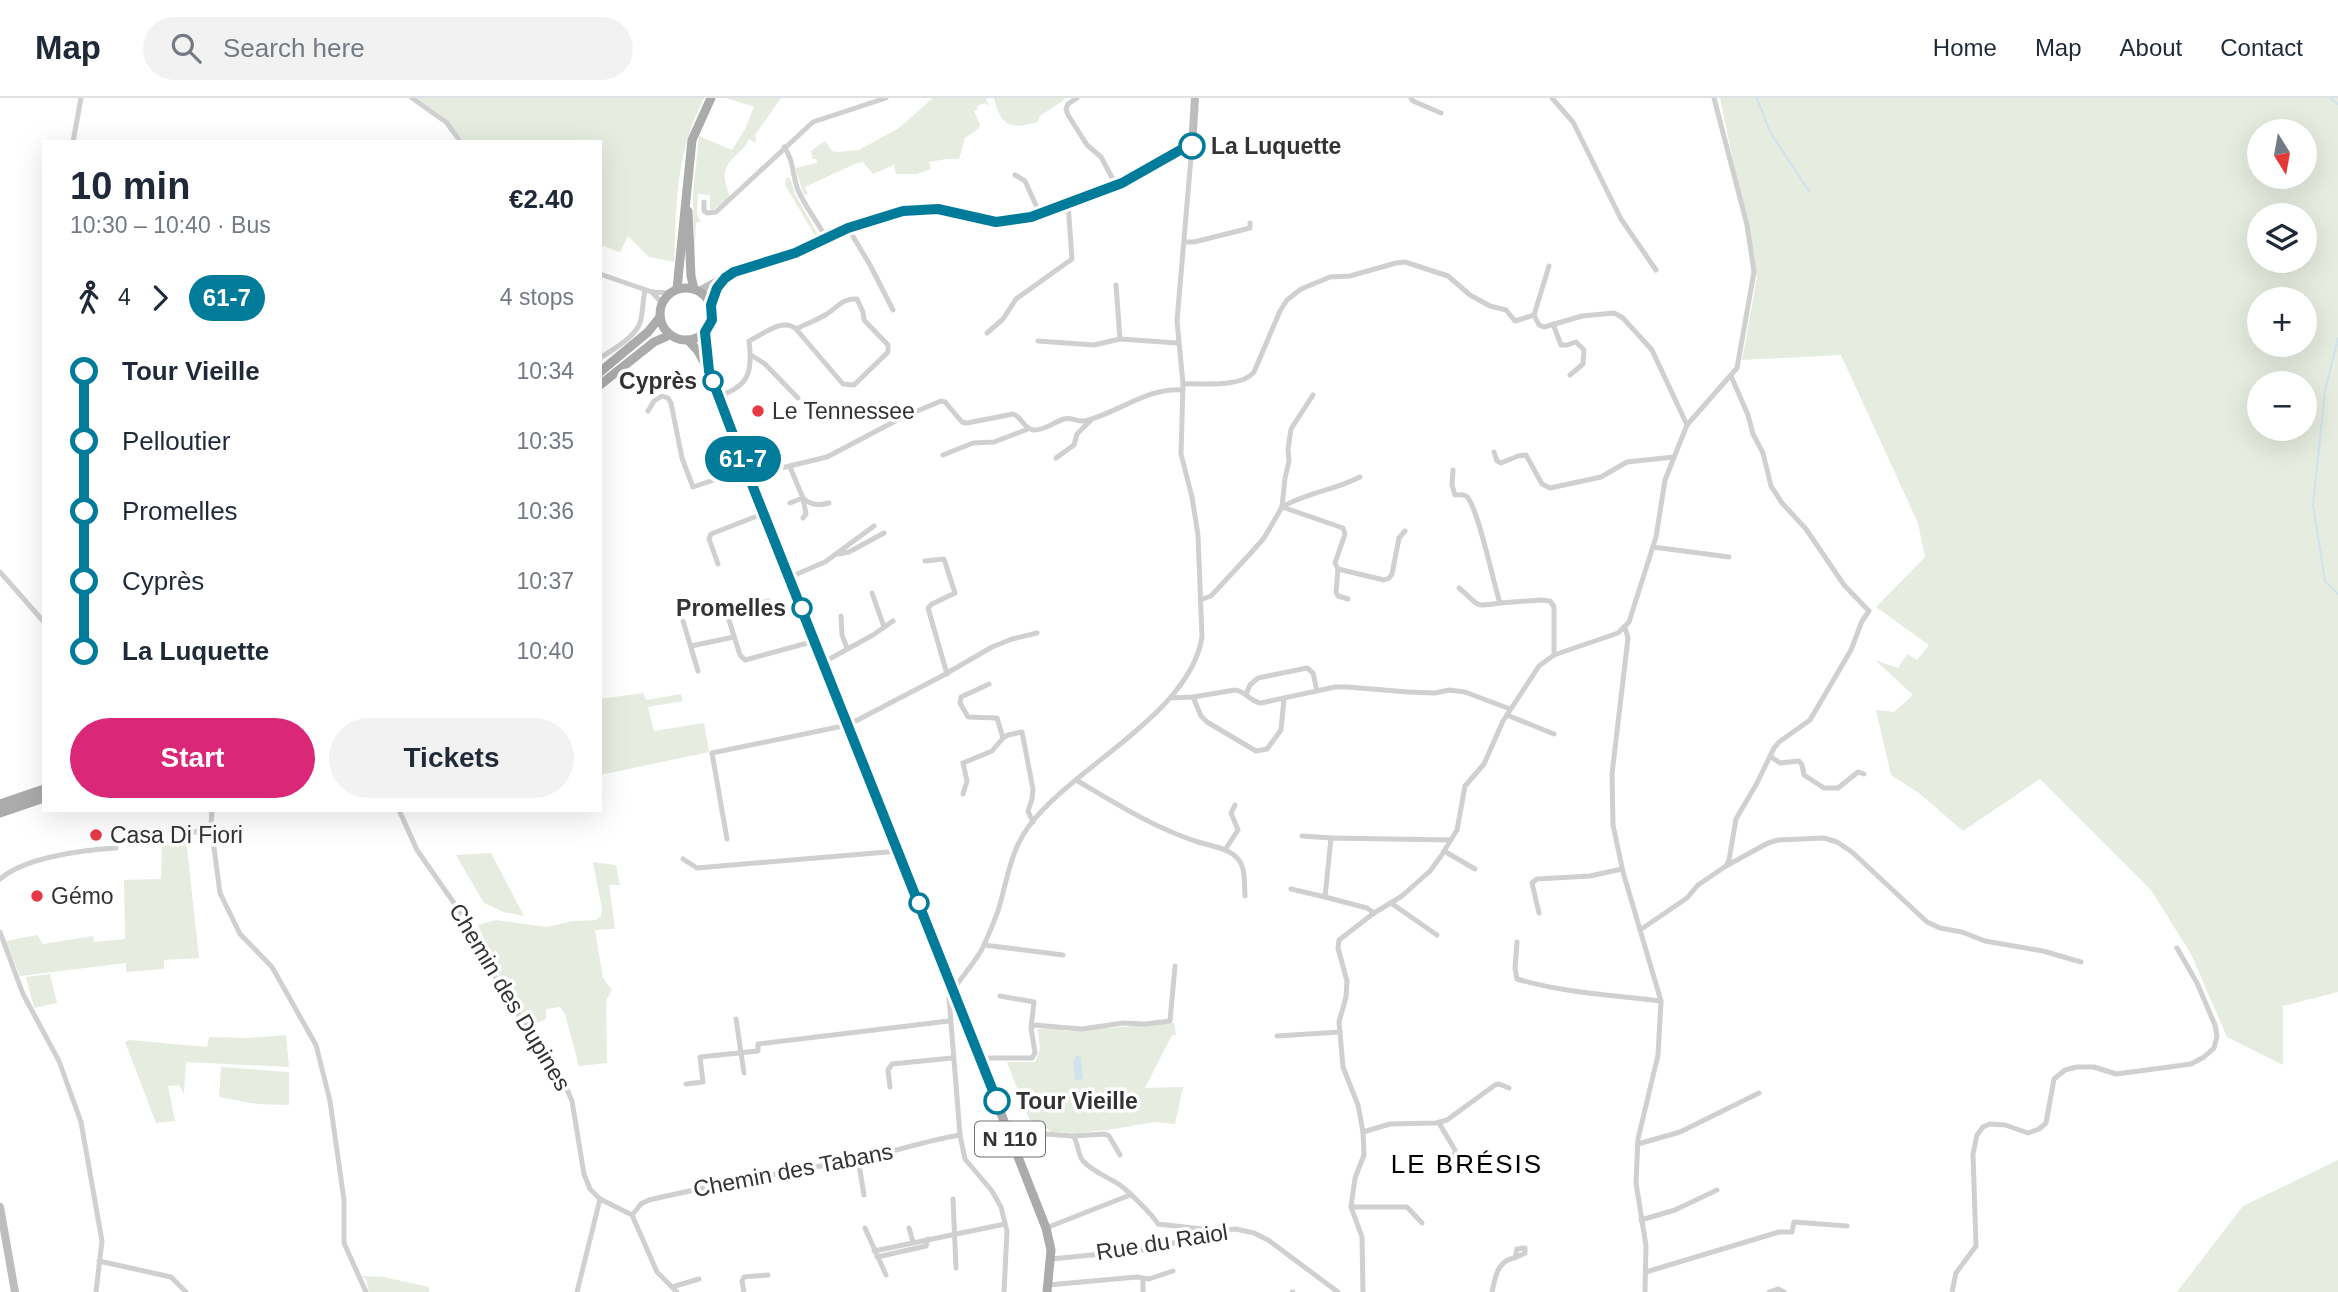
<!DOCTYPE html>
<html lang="en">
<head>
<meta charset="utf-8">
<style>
	body { margin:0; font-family:Helvetica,sans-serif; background:#f2f2f3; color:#1f2937; height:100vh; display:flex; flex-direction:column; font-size:26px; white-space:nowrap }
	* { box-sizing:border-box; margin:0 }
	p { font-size:23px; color:#747a83 }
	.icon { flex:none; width:38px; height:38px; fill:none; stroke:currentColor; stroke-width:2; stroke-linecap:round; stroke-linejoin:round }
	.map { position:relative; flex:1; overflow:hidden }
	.drawer { position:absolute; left:42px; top:42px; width:560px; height:672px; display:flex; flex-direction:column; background:#fff; border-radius:0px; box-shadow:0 7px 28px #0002 }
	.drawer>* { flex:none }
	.badge { padding:0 14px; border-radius:23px; font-size:24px; line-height:46px }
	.needle { width:46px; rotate:169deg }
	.controls { position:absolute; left:2247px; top:21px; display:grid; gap:14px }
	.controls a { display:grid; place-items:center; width:70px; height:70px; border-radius:50%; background:#fff; box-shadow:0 7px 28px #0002; font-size:35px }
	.map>.badge { position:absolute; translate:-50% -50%; box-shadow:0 0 0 4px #fff }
	.legs { display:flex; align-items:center; gap:10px; height:77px; padding:0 28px; font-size:23px }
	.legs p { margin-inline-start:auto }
	.summary { display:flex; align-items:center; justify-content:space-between; height:119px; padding:0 28px }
	h1 { font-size:38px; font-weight:700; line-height:52px }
	.action { display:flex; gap:14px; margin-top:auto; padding:14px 28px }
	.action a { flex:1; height:80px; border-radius:42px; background:#db2777; color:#fff; font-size:28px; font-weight:700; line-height:80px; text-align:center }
	.action a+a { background:#f2f2f3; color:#1f2937 }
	ul { padding:0 28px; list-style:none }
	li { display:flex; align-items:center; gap:24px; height:70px; font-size:26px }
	li i { display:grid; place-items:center; width:10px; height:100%; margin:0 9px; background:currentColor }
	li i::after { content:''; width:18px; height:18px; margin:-9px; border:5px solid; border-radius:50%; background:#fff }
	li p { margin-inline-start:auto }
	li:first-child i { background:linear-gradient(#0000 50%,currentColor 0) }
	li:last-child i { background:linear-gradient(currentColor 50%,#0000 0) }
	header { display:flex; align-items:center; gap:42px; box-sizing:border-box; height:98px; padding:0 35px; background:#fff; border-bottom:2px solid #e0e1e3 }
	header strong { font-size:33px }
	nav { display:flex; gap:38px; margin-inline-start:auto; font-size:24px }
	.search { width:490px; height:63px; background:#f2f2f3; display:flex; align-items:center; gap:18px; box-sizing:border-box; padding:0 24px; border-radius:38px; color:#747a83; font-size:26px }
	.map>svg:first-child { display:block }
	.green { fill:#e6ecdf; fill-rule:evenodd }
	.water { fill:#cfe2ee }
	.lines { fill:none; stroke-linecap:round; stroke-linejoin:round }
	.stream { stroke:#cfe2ee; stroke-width:2 }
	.street { stroke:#d0d0d0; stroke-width:5 }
	.secondary { stroke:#bdbdbd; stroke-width:8 }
	.primary { stroke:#ababab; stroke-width:9 }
	.line-1-casing { stroke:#fff; stroke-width:16 }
	.line-1 { stroke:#007b99; stroke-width:10 }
	.stop-1-dot { fill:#fff; stroke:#007b99; stroke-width:3.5 }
	.poi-dot { fill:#e63946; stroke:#fff; stroke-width:2.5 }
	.labels { text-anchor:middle; stroke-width:7; stroke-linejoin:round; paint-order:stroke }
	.shield { fill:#fff; stroke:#707070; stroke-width:2 }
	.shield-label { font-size:21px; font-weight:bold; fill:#333 }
	.stop-label { font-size:23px; font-weight:bold; fill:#333; stroke:#fff; text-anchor:start }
	.poi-label { font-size:23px; fill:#333; stroke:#fff; text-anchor:start }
	.street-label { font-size:23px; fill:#333; stroke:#fff }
	.quarter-label { font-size:26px; letter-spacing:2px; fill:#000; stroke:#fff }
</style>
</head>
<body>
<header>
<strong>Map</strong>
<div class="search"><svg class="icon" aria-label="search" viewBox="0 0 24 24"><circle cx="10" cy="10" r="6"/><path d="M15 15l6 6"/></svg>Search here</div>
<nav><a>Home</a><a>Map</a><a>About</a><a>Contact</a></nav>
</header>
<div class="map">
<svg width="2338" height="1194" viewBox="0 0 2338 1194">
	<rect width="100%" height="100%" fill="#fff"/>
	<!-- green -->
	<g class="green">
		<path d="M417,0h287c-29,57 -27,102 -30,164l-25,-5 -21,-21 -8,16 -20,-7v-103h-135l-20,-24z"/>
		<path d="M726,0h55l-26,37 1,8 -7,-4c-3,8 -8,11 -14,17 -15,15 -11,23 -5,41l-17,13 -3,-1v-14l-12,-1 -1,21 4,6 -5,2 -2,40 -1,-69 6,-58 33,14 13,-21 9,-22z"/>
		<polygon points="933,0 988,0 986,1 989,8 985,5 977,8 978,11 974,13 980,27 978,31 965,40 959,61 946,61 929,64 931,71 916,76 896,76 894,67 873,76 863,64 857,65 805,89 808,96 804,97 796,73 796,70 817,65 816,61 813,61 811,53 825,43 832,53 838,54 859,52 899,30"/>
		<path d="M994,0h71l-1,2 -24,16 -2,6c-29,8 -37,4 -44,-24z"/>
		<path d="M1720,0h618v894l-55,14v59l-56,-28 -36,-83 -40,-64 -111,-111 -77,52 -44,-38 -28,-18 -15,-65 18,2 19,-17 -38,-35 23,8 9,-14 10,6 12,-15 -53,-38 49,-50 -7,-34 -77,-168 -99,5 15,-83zM2259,33h46v46h-46zM2259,117h46v46h-46zM2259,201h46v46h-46zM2259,285h46v46h-46z"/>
		<polygon points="786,80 790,80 795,96 819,139 817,141 785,87"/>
		<polygon points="643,595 646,602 681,596 683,603 648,609 654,633 704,625 709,654 600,677 600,601"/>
		<polygon points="186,741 199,860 164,862 164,871 126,874 126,865 20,878 6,843 37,837 43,846 93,838 94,844 125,841 124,782 161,781 162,749"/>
		<polygon points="491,755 524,818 504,814 484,805 456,757"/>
		<polygon points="593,764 616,767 620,787 609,787 615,831 595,832 603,880 612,892 606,903 607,965 579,968 565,916 560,909 546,911 546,921 529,928 507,895 478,827 496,822 546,829 573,823 596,822 601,818 602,811"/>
		<polygon points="50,876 57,905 34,910 26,879"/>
		<polygon points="1174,925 1176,937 1172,937 1145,990 1183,989 1175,1026 1154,1024 1114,1031 1078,1035 1051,1034 1043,1027 1042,1023 1037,1026 1029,1021 1007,964 1035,964 1040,952 1038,931 1057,930 1066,933"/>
		<polygon points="286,937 289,969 186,964 184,996 179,987 168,988 175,1023 156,1025 125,944 129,942 207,949 209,939 248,940"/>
		<polygon points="221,969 289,974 289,1007 258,1006 219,999"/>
		<polygon points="2338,1062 2338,1194 2177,1194 2243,1108"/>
		<polygon points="362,1178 384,1179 429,1189 429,1194 369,1194 366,1181"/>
	</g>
	<!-- water -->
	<polygon class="water" points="1076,958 1080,958 1083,980 1078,983 1075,981 1073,964"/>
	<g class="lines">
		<!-- stream -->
		<g class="stream">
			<polyline points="1757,0 1770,34 1809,93"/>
			<polyline points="2330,0 2338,6"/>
			<polyline points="2338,240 2325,293 2313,407 2325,483 2338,496"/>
		</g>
		<!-- street -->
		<g class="street">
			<polyline points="412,0 446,24 461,44"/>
			<polyline points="1077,0 1068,6 1066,11 1068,17 1087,47 1101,59 1116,87"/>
			<polyline points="1411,0 1413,3 1441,15"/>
			<polyline points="1552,0 1573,24 1621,121 1656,172"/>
			<polyline points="73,44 81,0"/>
			<path d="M784,49c10,13 8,28 14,43 7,17 20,32 28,48"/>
			<polyline points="1015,77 1025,83 1040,116"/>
			<polyline points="704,104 704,113 707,115 716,114 813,24 886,0"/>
			<polyline points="848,130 870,167 893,212"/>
			<polyline points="1185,144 1194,144 1250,130 1250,125"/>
			<polyline points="600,176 652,194 671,195"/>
			<polyline points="1116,187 1120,241 1177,245"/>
			<polyline points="652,194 662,205"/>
			<polyline points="1534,217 1539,227 1544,229 1582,218 1614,215 1623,220 1652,252 1687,327"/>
			<polyline points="1553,226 1561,247 1567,247 1576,244 1584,252 1583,266 1570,277"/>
			<polyline points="987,235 1003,221 1016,201 1072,161 1068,105"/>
			<polyline points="1038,243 1094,247 1120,241"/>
			<polyline points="751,257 765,266 798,300"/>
			<path d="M600,260c14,-9 38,-22 41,-39 2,-10 2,-19 4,-29"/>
			<path d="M1183,286c20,-1 58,4 71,-12l26,-61 7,-11 14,-11 29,-12 20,-1 46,-13 9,-1 43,14 22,19 20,11 16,4 9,11 19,-6 15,-49"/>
			<path d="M719,298c30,-10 34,-24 30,-55 13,-6 34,-24 47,-12 10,-5 21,-9 31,-15 11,-7 15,-16 30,-15l6,13 1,8 24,25v7l-34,33 -11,-1 -47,-55"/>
			<polyline points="648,313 654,303 662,298 668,300 671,305 682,360 693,389 746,371"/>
			<polyline points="1494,354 1497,363 1501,365 1518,358 1526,357 1542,386 1550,390 1601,379 1627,364 1674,359"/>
			<polyline points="943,357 973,345 994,344 1028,331"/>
			<polyline points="1056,360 1074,347 1077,336 1091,322"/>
			<polyline points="790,369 803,400 806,416 803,420"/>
			<path d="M1453,372l-1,15 3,10c4,0 8,-1 11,1 11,6 28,90 34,107l41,-3 9,1 4,6v48"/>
			<path d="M751,384l22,-12 54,-13 76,-40 38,-16 4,1 17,20 5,1 46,-9c9,3 10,14 20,16 11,1 21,-8 31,-11 8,-2 13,3 21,2 33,-8 62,-34 98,-31"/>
			<path d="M790,405l13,-5c7,7 16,8 26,5"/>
			<polyline points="1282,409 1343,430 1345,436 1335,465 1338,471 1384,482 1389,480 1392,476 1399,440 1405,433"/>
			<path d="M1282,409c24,-14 53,-17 78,-30"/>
			<polyline points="1653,449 1729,459"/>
			<polyline points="839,456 849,454 884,435"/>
			<polyline points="925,463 944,461 955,495 932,506 928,510 947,576"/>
			<polyline points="718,466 709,441 711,436 765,415"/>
			<polyline points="1338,471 1336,494 1338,498 1348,501"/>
			<polyline points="0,474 44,524"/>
			<polyline points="790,479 825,464 874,428"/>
			<path d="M1459,490c20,16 12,20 41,15"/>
			<polyline points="872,495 884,529"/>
			<polyline points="1200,502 1211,498 1249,457 1264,440 1282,409 1285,380 1289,363 1288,351 1291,331 1313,297"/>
			<polyline points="768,503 744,509 728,519 740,557 745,562 815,543"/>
			<polyline points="841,518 842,537 847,550"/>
			<polyline points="683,523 698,573"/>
			<polyline points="1625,530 1628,540 1612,676 1613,727 1623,774 1661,903 1658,957 1638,1041 1636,1085 1646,1148 1645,1194"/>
			<polyline points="691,548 734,539"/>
			<polyline points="824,564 873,537 893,523"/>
			<polyline points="989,586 961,599 960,605 968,619 997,620 1003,640"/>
			<polyline points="1246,596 1250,587 1258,580 1307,570 1313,575 1317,593"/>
			<polyline points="1193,599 1201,618 1207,624 1256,653 1267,651 1281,632 1284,601"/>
			<path d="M1170,600l23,-1 42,-7c11,1 15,12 26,13l74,-16h12l61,5 27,1 14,-3 16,2 45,17"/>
			<polyline points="1507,617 1554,636"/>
			<polyline points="1770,658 1780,665 1799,663 1802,667 1804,677 1824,690 1838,690 1858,674 1864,676"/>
			<path d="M1076,682c39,23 78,48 122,62 13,4 31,6 40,17 8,9 6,25 7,37"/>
			<polyline points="963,696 967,683 963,665 992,653 1003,640 1008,637 1022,634 1033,691 1032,701 1028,713 1033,724"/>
			<polyline points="212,712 211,727 220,795 240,836 272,869 316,947 330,1003 344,1102 344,1145 366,1194"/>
			<polyline points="399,712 417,752 470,828 489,868 507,900 562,980 572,1003 584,1076 590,1091 600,1101 632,1117 657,1174 677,1194"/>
			<polyline points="1302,738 1331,740"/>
			<polyline points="183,739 211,727"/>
			<polyline points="727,741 712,655 848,627 942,578 992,549 1012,541 1037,535"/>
			<polyline points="1225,752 1238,732 1231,715 1235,707"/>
			<polyline points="1444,753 1475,771"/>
			<polyline points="683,761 697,770 899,753"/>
			<polyline points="1726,768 1768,745 1778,742 1824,740 1837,744 1852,754 1927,824 1940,830 1962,834 1985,843 2043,853 2081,864"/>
			<path d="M0,781c25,-22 84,-29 116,-31"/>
			<polyline points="1291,791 1325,799"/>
			<polyline points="1391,805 1437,837"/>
			<polyline points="1374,815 1367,810 1325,799 1331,740 1451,742"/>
			<polyline points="1539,815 1532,785 1537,781 1590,778 1622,771"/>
			<polyline points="1640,832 1687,800 1698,787 1726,768 1729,762 1736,721 1757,685 1774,650 1779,644 1810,622 1851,552 1862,523 1869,513 1844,487 1806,431 1782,405 1771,388 1763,355 1753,336 1748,317 1731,278"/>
			<polyline points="0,834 23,896 59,963 81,1024 102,1143 96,1194"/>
			<path d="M1517,844l-2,26 2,11c47,14 96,16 144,22"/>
			<polyline points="984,847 1063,857"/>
			<polyline points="1000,898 1034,904 1031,930"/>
			<polyline points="736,921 744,975"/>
			<polyline points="1277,938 1340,934"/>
			<polyline points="980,960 1032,960 1035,955 1031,930 1034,927 1082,931 1123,925 1145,926 1170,923 1175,868"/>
			<polyline points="686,986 703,984 700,959 758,953 758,946 949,923"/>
			<polyline points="890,989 888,972 892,966 952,960"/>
			<polyline points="1439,1025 1455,1052 1455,1070"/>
			<polyline points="1363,1034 1390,1026 1436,1025 1447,1022 1495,987 1499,986 1509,990"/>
			<polyline points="1073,1038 1105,1036 1109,1038 1120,1057"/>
			<path d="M1011,1042l34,-6 28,2c6,7 4,18 10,25 10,11 25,16 37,24 9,7 33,30 38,39l53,6"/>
			<polyline points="1638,1046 1680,1034 1759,995"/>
			<polyline points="858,1061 864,1097"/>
			<polyline points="953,1101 956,1170"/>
			<polyline points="1351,1109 1407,1109 1422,1125"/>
			<path d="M632,1117l9,-11 8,-4c68,-16 137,-28 206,-40 35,-7 69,-19 105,-25"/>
			<polyline points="1641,1122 1675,1112 1717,1092"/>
			<polyline points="865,1130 886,1177"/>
			<polyline points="909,1130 913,1144"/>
			<polyline points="1046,1130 1130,1097"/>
			<polyline points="874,1153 1005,1126"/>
			<polyline points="877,1159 926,1148 928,1141"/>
			<polyline points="1051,1161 1153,1151 1214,1133 1236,1131 1254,1135 1268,1142 1338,1194"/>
			<polyline points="99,1163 171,1179 186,1194"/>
			<polyline points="1646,1174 1779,1134 1792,1134 1794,1124 1847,1128"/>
			<polyline points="1048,1187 1137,1179 1149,1181 1173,1173"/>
			<polyline points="672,1189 699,1181"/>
			<polyline points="577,1194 600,1101"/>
			<polyline points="744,1194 742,1183 744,1179 768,1177"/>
			<path d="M1004,1194l3,-61 -6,-24 -9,-16 -27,-32 -5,-24 -11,-137c7,-17 26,-33 35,-53 5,-11 10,-23 14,-34 9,-29 12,-60 31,-85 46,-61 161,-112 173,-189l-4,-102 -6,-38 -11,-43 2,-70 -6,-63 15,-175"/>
			<polyline points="1143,1194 1143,1181"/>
			<polyline points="1292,1194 1293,1194"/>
			<polyline points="1363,1194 1362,1139 1351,1109 1355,1080 1364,1057 1363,1034 1358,1007 1343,969 1339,924 1346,899 1347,883 1338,850 1339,842 1374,815 1402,798 1430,773 1441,758 1457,732 1465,688 1484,666 1503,623 1539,568 1554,557 1618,535 1629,524 1656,439 1665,382 1687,327 1737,270 1754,174 1747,127 1714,0"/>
			<path d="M1492,1194c3,-12 4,-26 16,-32 6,-3 11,-3 17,-7v-5l-8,1 -2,9"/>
			<polyline points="1769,1194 1778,1191 1784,1194"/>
			<polyline points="1952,1194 1956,1175 1976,1148 1973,1056 1977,1037 1983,1029 1990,1026 2005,1027 2028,1035 2039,1031 2046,1025 2054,981 2065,972 2077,969 2094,969 2116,976 2162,970 2191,966 2204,959 2214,950 2217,938 2215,927 2197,885 2177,850"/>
		</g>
		<!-- secondary -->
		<g class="secondary">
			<polyline points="699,193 734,174 795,155 848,130 892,115 912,111 938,111 984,123 996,124 1031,119 1122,85 1182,51 1192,48 1195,0"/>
			<polyline points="711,207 717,190 723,182"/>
			<polyline points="0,1109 15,1194"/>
		</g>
		<!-- primary -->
		<g class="primary">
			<polyline points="688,113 691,178 694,191"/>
			<circle cx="686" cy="216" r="26"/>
			<polyline points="677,191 692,42 711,0"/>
			<polyline points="705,234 708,267"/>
			<polyline points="688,242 698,253 709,273 1046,1130 1051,1152 1047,1194"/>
			<polyline points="600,274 648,234 660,219"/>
			<polyline points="600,287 654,244 670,237"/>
			<polyline points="0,706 44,691"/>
			<polyline points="0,715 44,700"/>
		</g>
	</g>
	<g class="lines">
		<!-- line-1 casing -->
		<g class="line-1-casing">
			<polyline id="line-1" points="997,1003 751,384 709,273 705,234 712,222 711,207 717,190 725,180 734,174 795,155 848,130 903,113 938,111 996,124 1031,119 1122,85 1182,51 1192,48"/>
		</g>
		<!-- line-1 -->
		<use href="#line-1" class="line-1"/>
	</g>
	<!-- markers -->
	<g class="stop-1-dot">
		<circle cx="1192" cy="48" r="12"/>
		<circle cx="713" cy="283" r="9"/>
		<circle cx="802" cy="510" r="9"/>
		<circle cx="919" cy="805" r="9"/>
		<circle cx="997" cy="1003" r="12"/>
	</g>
	<g class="poi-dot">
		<circle cx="758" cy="313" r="7"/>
		<circle cx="96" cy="737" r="7"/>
		<circle cx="37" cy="798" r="7"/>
	</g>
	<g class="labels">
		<!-- shield labels -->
		<rect class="shield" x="975" y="1023.5" width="70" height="35" rx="5"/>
		<g class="shield-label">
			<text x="1010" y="1048">N 110</text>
		</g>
		<!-- stop labels -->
		<g class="stop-label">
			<text x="1211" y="56">La Luquette</text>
			<text x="697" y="291" text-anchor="end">Cyprès</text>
			<text x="786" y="518" text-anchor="end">Promelles</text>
			<text x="1016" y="1011">Tour Vieille</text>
		</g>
		<!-- poi labels -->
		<g class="poi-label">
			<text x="772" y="321">Le Tennessee</text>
			<text x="110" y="745">Casa Di Fiori</text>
			<text x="51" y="806">Gémo</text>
		</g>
		<!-- street labels -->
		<g class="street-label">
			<text transform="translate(510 899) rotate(59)" y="8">Chemin des Dupines</text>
			<text transform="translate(793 1072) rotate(-11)" y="8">Chemin des Tabans</text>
			<text transform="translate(1162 1144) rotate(-9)" y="8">Rue du Raiol</text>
		</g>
		<!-- quarter labels -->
		<g class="quarter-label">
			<text x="1467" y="1075">LE BRÉSIS</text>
		</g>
	</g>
</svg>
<div class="controls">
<a><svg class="needle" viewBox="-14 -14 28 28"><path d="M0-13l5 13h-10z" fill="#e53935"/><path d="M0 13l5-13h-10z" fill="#747a83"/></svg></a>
<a><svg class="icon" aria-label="layers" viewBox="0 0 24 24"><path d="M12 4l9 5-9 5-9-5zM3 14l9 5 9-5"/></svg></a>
<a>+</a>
<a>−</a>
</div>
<b class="badge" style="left:743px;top:361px;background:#007b99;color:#fff">61-7</b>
<section class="drawer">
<div class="summary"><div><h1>10 min</h1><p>10:30 – 10:40 · Bus</p></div><b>€2.40</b></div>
<div class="legs"><svg class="icon" aria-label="walk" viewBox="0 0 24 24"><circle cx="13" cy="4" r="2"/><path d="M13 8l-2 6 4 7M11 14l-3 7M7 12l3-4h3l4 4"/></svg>4<svg class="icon" aria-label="forward" viewBox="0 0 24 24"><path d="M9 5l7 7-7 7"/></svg><b class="badge" style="background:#007b99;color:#fff">61-7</b><p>4 stops</p></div>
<ul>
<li><i style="color:#007b99"></i><b>Tour Vieille</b><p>10:34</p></li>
<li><i style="color:#007b99"></i><span>Pelloutier</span><p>10:35</p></li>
<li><i style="color:#007b99"></i><span>Promelles</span><p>10:36</p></li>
<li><i style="color:#007b99"></i><span>Cyprès</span><p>10:37</p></li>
<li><i style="color:#007b99"></i><b>La Luquette</b><p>10:40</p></li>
</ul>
<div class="action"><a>Start</a><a>Tickets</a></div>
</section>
</div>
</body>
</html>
